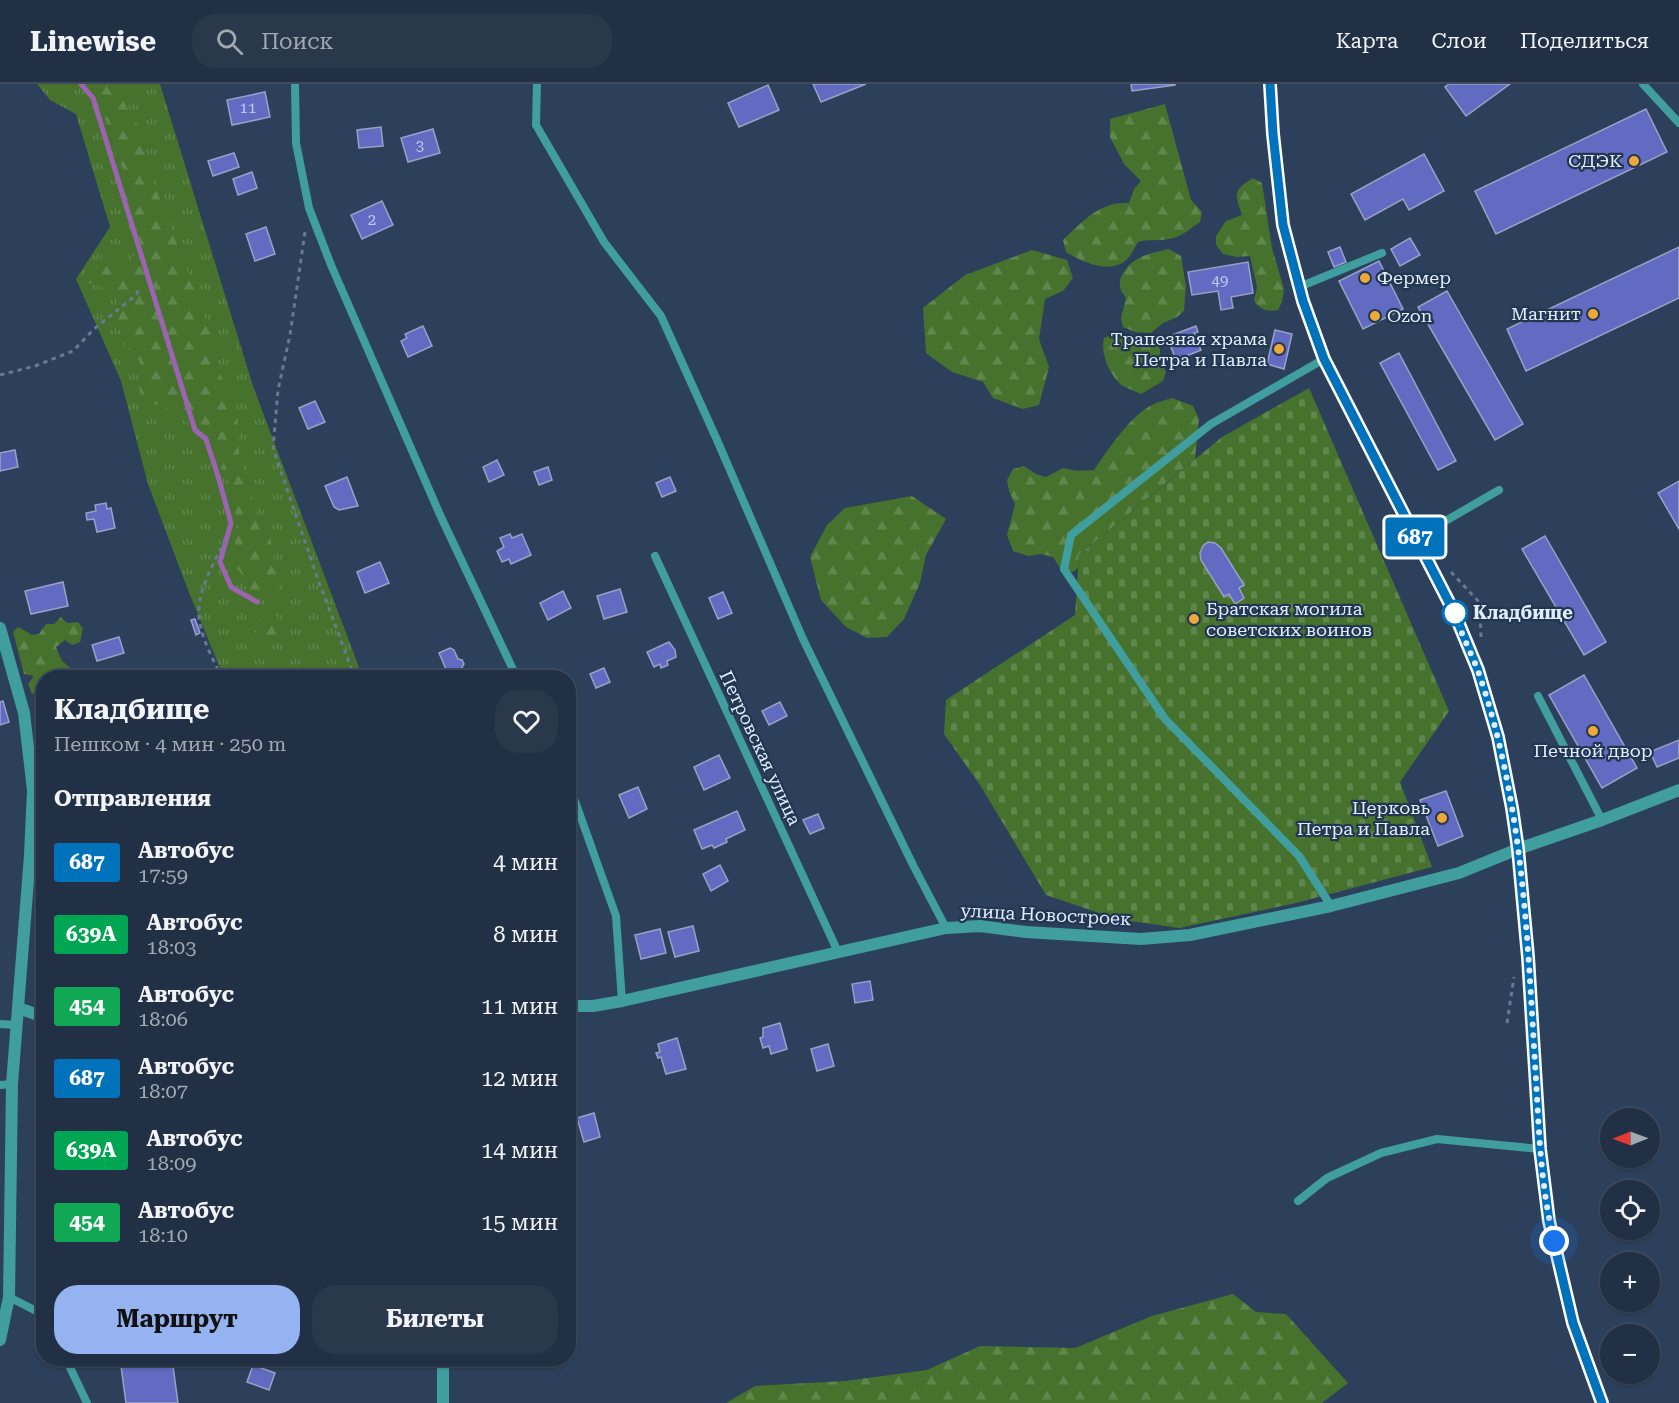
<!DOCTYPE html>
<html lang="ru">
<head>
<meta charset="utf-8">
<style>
	body { margin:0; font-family:"Roboto Serif",serif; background:#29384b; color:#f1f3f6; height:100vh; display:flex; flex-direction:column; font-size:22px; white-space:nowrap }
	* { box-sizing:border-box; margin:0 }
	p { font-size:20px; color:#a2a9b2 }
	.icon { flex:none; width:33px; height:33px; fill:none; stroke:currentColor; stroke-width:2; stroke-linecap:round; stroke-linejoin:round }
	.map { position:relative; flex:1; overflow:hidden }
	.drawer { position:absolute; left:36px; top:586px; width:540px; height:696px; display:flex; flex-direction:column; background:#213044; border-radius:24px; box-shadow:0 2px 4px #0004,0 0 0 2px #3e4b5d }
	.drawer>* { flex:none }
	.badge { padding:0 12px; border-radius:4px; font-size:21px; line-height:39px }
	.needle { width:39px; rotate:269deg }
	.buttons { position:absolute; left:1600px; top:1024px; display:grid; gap:12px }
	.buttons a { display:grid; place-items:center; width:60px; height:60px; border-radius:50%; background:#213044; box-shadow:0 2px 4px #0004,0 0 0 2px #3e4b5d; font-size:30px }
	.you { position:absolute; width:30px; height:30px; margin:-15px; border:4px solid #fff; border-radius:50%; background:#1a73e8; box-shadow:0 0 0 9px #1a73e833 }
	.map>.badge { position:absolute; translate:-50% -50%; box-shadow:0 0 0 3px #fff }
	h2 { padding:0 18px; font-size:22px; line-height:54px }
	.round { display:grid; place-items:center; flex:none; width:63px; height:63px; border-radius:24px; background:#29384b }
	.head { display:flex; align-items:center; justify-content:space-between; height:102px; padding:0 18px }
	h1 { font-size:28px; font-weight:700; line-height:45px }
	.cta { display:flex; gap:12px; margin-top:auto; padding:12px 18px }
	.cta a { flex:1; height:69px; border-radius:24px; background:#95b2f1; color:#111; font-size:24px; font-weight:700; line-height:69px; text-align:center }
	.cta a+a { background:#29384b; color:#f1f3f6 }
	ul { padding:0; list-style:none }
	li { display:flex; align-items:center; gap:18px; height:72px; padding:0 18px }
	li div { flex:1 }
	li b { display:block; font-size:22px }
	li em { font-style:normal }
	li .badge { min-width:66px; font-weight:700; text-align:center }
	header { display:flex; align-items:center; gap:36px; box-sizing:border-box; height:84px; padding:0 30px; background:#213044; border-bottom:2px solid #3e4b5d }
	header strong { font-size:28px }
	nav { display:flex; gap:33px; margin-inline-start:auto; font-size:21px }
	.search { width:420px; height:54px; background:#29384b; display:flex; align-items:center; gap:15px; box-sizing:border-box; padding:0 21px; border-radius:24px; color:#a2a9b2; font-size:22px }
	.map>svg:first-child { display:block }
	.grass { fill:url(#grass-tufts) }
	.forest { fill:url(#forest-firs) }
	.cemetery { fill:url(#cemetery-stones) }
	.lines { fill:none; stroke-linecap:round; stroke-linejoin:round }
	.stream { stroke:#9c63b3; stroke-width:5 }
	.building { fill:#606bc1; stroke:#9aa1c6; stroke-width:1.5 }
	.path { stroke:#687991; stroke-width:3; stroke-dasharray:4.5 4.5; stroke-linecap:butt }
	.service { stroke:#419e9f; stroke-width:8 }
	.minor { stroke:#419e9f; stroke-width:12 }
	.tertiary { stroke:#419e9f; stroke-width:12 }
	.secondary { stroke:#1ad3d5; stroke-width:12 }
	.line-casing { stroke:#fff; stroke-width:14 }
	.line { stroke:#0072bc; stroke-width:9 }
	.walk { stroke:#e0edfe; stroke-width:6; stroke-dasharray:0 10.8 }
	.poi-dot { fill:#eca93a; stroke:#223650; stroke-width:2 }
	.stop-dot { fill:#fff; stroke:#0072bc; stroke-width:3 }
	.labels { text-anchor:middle; stroke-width:4.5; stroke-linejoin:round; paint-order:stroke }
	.number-label { font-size:15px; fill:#c0ccef }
	.poi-label { font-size:18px; fill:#e0edfe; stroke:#223650; text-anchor:end }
	.stop-label { font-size:18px; font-weight:bold; fill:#e0edfe; stroke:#223650; text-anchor:start }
	.street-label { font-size:18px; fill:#e0edfe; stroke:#223650 }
</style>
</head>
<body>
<header>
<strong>Linewise</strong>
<div class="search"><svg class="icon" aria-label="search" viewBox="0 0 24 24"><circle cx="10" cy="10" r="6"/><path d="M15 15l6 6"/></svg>Поиск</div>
<nav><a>Карта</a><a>Слои</a><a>Поделиться</a></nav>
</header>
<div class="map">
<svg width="1679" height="1319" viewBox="0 0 1679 1319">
	<defs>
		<pattern id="grass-tufts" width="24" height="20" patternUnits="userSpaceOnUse" patternTransform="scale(1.5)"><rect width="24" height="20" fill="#46722e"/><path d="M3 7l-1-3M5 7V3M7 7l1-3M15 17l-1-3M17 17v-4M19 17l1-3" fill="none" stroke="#60864d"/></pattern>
		<pattern id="forest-firs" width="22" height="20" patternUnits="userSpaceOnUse" patternTransform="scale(1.5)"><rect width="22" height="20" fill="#46722e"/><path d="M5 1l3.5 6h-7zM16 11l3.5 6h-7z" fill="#60864d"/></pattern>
		<pattern id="cemetery-stones" width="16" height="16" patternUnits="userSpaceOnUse" patternTransform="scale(1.5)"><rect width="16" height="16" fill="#46722e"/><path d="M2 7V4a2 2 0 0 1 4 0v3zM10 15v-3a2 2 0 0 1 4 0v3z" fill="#60864d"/></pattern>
	</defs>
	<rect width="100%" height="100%" fill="#2c405b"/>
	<!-- grass -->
	<polygon class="grass" points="37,0 160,0 253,302 363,594 224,594 188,506 148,400 121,297 76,195 110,143 76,30 50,16"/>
	<!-- forest -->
	<g class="forest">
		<path d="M94,0h23l21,42 10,42 64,167 9,41 16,32 2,47 21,71 10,9 9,56 -13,10 -8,-4 -17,-14v-10l-8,-9 -3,-11 6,-8 -4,-8 7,-10 -12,-51h-9l5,-13 -17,-24 -17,-15 -24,-17 -15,-4 -9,-8 -3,-13 7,-7 -10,-24 -12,-7 3,-8 -10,-14 4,-15 -8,-16 -25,-9 14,-10v-15l9,6 20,-1c3,-6 7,-12 9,-18 3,-14 -14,-42 -21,-54l9,-16 -7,-10 -5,-12 -15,-16 7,-13 -14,-30z"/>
		<path d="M1165,20l26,96 11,12 -2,10c-9,6 -20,16 -31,17 -11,2 -20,0 -31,3 -3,5 -6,12 -10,16 -16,18 -46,4 -62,-6l-3,-12c14,-13 29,-30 47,-35 6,-2 13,-2 19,-2l5,-14 7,-8 -17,-17 -14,-27v-18z"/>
		<path d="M1253,94l9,5 10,65 12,41 -2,13 -4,8c-11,2 -17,0 -24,-9l3,-14 -7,-31 -13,1 -14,-3 -7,-9v-9l10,-15 16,-6c-7,-22 -10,-24 11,-37z"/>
		<path d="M1169,165l12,7 5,30 -2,25 -7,6 -14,6 -12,10 -16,-1 -12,-5 -2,-9 5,-20c-2,-3 -6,-8 -6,-12 -1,-6 1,-9 4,-14 9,-16 28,-19 45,-23z"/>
		<polygon points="1032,166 1067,176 1073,194 1063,207 1045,215 1039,255 1049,283 1039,321 1023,325 993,314 983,298 952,288 926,269 923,224 965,191"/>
		<path d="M1111,251l29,6h14l6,8v12l6,11 -3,9 -22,13c-6,-3 -13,-5 -18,-8 -13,-10 -23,-32 -19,-48z"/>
		<path d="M1172,314l21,8 6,13 -4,40 -116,96 -1,13 -5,4 -13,-4 -7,-11 -12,-3 -13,2 -15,-5 -6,-16 8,-31 -6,-13 -2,-11 6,-11 11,-3 12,8 10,3 17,-9 14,3 17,-1c13,-19 38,-57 60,-66 6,-3 12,-4 18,-6z"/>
		<polygon points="912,412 946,435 926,471 920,499 904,535 887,553 867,554 846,543 821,516 810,473 827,441 845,424"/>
		<polygon points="271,529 288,543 266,563 255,551 260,533"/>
		<polygon points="61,533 67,539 78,538 83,544 80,558 72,561 65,556 56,563 62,577 76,589 74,594 55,594 49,588 47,594 44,594 42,607 32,610 28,600 34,592 24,590 13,548 18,543 32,551 39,550 46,540 54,540"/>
		<polygon points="1233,1210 1256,1228 1286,1230 1348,1299 1322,1319 726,1319 755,1302 845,1297 927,1286 980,1262 1075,1264 1152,1232"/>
	</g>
	<!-- cemetery -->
	<polygon class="cemetery" points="1309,304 1449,627 1400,698 1432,783 1296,819 1179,844 1117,835 1046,811 980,701 944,650 946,616 1075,531 1079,471 1222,353"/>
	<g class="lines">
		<!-- stream -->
		<polyline class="stream" points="81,0 93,14 195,346 206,355 218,392 231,439 220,478 231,503 257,518"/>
	</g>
	<!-- building -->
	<g class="building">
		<polygon points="813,0 866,0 821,18"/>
		<polygon points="1131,0 1175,0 1175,1 1132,7"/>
		<polygon points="1449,0 1510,0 1466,32 1445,3"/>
		<polygon points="768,1 779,26 739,43 728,19"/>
		<polygon points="265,8 270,33 232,41 227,16"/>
		<polygon points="1646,25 1667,68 1496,150 1475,107"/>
		<polygon points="381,43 383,62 359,64 357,46"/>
		<polygon points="433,45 440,69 408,78 401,54"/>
		<polygon points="234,69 239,83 213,92 208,77"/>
		<polygon points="1424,70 1444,107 1409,126 1403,115 1365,136 1351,110"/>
		<polygon points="252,88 257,104 238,111 233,95"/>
		<polygon points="382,117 393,141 362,155 351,131"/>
		<polygon points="266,143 275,170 255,177 246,150"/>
		<polygon points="1410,154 1420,171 1400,182 1391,165"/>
		<polygon points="1340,163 1346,178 1334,183 1328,168"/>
		<polygon points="1679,163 1679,214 1526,287 1507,245"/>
		<polygon points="1379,177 1403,225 1363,245 1339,197"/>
		<polygon points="1248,178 1253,209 1231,213 1233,224 1221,226 1218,207 1192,211 1188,188"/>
		<polygon points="1447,207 1523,340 1495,356 1418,223"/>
		<polygon points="423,242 432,262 408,273 401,257 407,254 405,250"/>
		<polygon points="1196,242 1198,248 1194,249 1201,266 1176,276 1167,253"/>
		<polygon points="1275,246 1292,250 1284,285 1267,280"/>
		<polygon points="1399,269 1456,377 1438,386 1380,279"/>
		<polygon points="315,317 325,338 308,345 299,324"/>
		<polygon points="15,366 18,383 0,387 0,369"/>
		<polygon points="497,376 504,391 489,398 483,383"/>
		<polygon points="548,383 552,396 539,401 534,388"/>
		<polygon points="347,393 358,422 339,426 334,423 325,402"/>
		<polygon points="670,393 676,407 662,413 656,399"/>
		<polygon points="1679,397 1679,445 1658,409"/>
		<polygon points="106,419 107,425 111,424 115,444 97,448 94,435 87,436 86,429 96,427 95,421"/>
		<polygon points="510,450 512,454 522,450 531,471 511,480 509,475 502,478 497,467 504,463 500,454"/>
		<polygon points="1545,452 1606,558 1584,571 1522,465"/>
		<polygon points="1208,458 1215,459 1221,464 1244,501 1239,504 1244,514 1235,520 1229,510 1224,513 1201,476 1200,469 1203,462"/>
		<polygon points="380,478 389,499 365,509 357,488"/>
		<polygon points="63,498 68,522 31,530 25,507"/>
		<polygon points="620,505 627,528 604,535 597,512"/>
		<polygon points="563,507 571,524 548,536 540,519"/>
		<polygon points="723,508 732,529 718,535 709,514"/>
		<polygon points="195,535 200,549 196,551 191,536"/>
		<polygon points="119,553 124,569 97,577 92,561"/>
		<polygon points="669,558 675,566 676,573 667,577 668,581 661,584 660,580 654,583 647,568"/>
		<polygon points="450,564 454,566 458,575 462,576 464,580 462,583 462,585 448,590 439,569"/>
		<polygon points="604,584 610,598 596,604 590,590"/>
		<polygon points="1584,591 1637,684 1602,704 1549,611"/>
		<polygon points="3,617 9,638 0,641 0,618"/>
		<polygon points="780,618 787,632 769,641 762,627"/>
		<polygon points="1679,656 1679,674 1657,683 1650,668"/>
		<polygon points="719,671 730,694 704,706 694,683"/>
		<polygon points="638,703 647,725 629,734 619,711"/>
		<polygon points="1446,707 1463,752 1438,762 1420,716"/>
		<polygon points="737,727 745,746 726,755 727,758 714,764 712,761 702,765 694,746"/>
		<polygon points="818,730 824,744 810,750 803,736"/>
		<polygon points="720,781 728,797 711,807 703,790"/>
		<polygon points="693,842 699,867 675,873 668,848"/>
		<polygon points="660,845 666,869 641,875 635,851"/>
		<polygon points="870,897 873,916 855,919 852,900"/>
		<polygon points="780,939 787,965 771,970 769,962 763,964 760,954 763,953 763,944"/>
		<polygon points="677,954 686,985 666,990 661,973 658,974 656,969 660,968 658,960"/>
		<polygon points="828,960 834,982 817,987 811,965"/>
		<polygon points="44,1004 44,1024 41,1024 40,1005"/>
		<polygon points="594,1029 600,1053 584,1058 577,1034"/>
		<polygon points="120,1275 172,1275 178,1319 126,1319"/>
		<polygon points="253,1281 275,1289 269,1306 247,1298"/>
	</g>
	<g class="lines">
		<!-- path -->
		<g class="path">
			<polyline points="305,148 290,251 278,306 273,364 316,490 355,594"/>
			<polyline points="0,291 35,282 73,267 94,245 136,211 140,204"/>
			<polyline points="1451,488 1480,519 1481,554"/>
			<path d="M222,594c-9,-19 -21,-40 -23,-61 -2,-26 14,-52 25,-75"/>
			<polyline points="1507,939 1514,893"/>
		</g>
		<!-- service -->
		<g class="service">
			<polyline points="295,0 296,59 309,124 331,181 441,433 517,594"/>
			<polyline points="537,0 536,41 604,158 661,232 717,356 803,555 913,781 946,844"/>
			<polyline points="1643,0 1679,39"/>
			<polyline points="1299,203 1382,169"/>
			<polyline points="1324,275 1211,340 1071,451 1064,485 1165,635 1299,772 1331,822"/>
			<polyline points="1416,454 1499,406"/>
			<polyline points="655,472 838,868"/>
			<polyline points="1538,612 1602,736"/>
			<polyline points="568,703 575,717 616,832 622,917"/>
			<polyline points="0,940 17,941"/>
			<polyline points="0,1001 12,1000"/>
			<polyline points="1298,1117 1327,1094 1381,1069 1437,1055 1540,1065"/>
			<polyline points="9,1213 44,1231"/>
			<polyline points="66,1275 87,1319"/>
		</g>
		<!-- minor -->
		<g class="minor">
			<polyline points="0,544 24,629 33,706 30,771 12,1000 9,1213 0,1256"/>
			<polyline points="568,922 593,922 622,917 946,844 980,842 1026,848 1141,855 1190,851 1331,822 1459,789 1518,765"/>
			<polyline points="18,924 44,933"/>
			<polyline points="443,1275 443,1319"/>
		</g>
		<!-- tertiary -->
		<polyline class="tertiary" points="1518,765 1602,736 1679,706"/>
		<!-- secondary -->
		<polyline class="secondary" points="1270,0 1273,50 1283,141 1303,217 1324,275 1454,528 1478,587 1498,653 1512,724 1518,765 1528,873 1540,1065 1549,1137 1573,1239 1602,1319"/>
	</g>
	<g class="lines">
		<!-- line casing -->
		<g class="line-casing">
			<polyline id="line" points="1270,0 1273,50 1283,141 1303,217 1324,275 1454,528 1478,586 1498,653 1512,724 1518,765 1528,873 1540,1065 1549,1137 1573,1239 1602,1319"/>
		</g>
		<!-- line -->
		<use href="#line" class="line"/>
		<!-- walk -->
		<path class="walk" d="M1455,529c4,17 16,39 23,58 20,57 32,117 40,177 10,76 13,154 18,231 3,54 5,109 18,162"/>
	</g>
	<!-- markers -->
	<g class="poi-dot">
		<circle cx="1634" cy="77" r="6"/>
		<circle cx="1365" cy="194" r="6"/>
		<circle cx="1593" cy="230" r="6"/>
		<circle cx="1375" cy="232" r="6"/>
		<circle cx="1279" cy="265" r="6"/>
		<circle cx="1194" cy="535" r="6"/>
		<circle cx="1593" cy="647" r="6"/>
		<circle cx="1442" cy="734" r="6"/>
	</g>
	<circle class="stop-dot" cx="1455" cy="529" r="12"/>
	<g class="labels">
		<!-- number labels -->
		<g class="number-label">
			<text x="248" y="29">11</text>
			<text x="420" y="67">3</text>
			<text x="372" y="141">2</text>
			<text x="1220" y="202">49</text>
		</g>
		<!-- poi labels -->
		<g class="poi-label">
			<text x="1622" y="83">СДЭК</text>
			<text x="1377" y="200" text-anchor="start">Фермер</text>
			<text x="1581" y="236">Магнит</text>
			<text x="1387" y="238" text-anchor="start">Ozon</text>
			<text x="1267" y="261">Трапезная храма<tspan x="1267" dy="21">Петра и Павла</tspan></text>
			<text x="1206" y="531" text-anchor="start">Братская могила<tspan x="1206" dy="21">советских воинов</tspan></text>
			<text x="1593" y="673" text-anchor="middle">Печной двор</text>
			<text x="1430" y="730">Церковь<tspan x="1430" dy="21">Петра и Павла</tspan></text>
		</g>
		<!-- stop labels -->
		<g class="stop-label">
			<text x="1473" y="535">Кладбище</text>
		</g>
		<!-- street labels -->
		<g class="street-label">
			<text transform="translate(760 664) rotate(65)" y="6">Петровская улица</text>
			<text transform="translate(1046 831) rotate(3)" y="6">улица Новостроек</text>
		</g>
	</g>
</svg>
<div class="buttons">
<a><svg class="needle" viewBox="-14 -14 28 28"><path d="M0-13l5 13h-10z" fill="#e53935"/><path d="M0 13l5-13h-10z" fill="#a2a9b2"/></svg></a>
<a><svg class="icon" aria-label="locate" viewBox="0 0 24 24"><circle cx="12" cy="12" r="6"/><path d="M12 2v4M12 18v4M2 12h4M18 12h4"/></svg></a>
<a>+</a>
<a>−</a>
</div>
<div class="you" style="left:1554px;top:1157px"></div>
<b class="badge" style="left:1415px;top:453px;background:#0072bc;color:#fff">687</b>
<section class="drawer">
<div class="head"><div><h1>Кладбище</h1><p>Пешком · 4 мин · 250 m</p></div><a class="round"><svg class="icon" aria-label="heart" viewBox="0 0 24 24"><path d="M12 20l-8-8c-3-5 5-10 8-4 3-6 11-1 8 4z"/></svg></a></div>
<h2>Отправления</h2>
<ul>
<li><span class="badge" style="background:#0072bc;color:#fff">687</span><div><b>Автобус</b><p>17:59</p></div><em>4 мин</em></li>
<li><span class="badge" style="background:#00a651;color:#fff">639А</span><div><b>Автобус</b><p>18:03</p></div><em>8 мин</em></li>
<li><span class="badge" style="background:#10a855;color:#fff">454</span><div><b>Автобус</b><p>18:06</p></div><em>11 мин</em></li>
<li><span class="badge" style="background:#0072bc;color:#fff">687</span><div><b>Автобус</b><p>18:07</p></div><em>12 мин</em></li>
<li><span class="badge" style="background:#00a651;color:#fff">639А</span><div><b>Автобус</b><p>18:09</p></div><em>14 мин</em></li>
<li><span class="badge" style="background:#10a855;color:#fff">454</span><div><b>Автобус</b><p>18:10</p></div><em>15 мин</em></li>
</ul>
<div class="cta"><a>Маршрут</a><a>Билеты</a></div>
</section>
</div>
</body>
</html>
